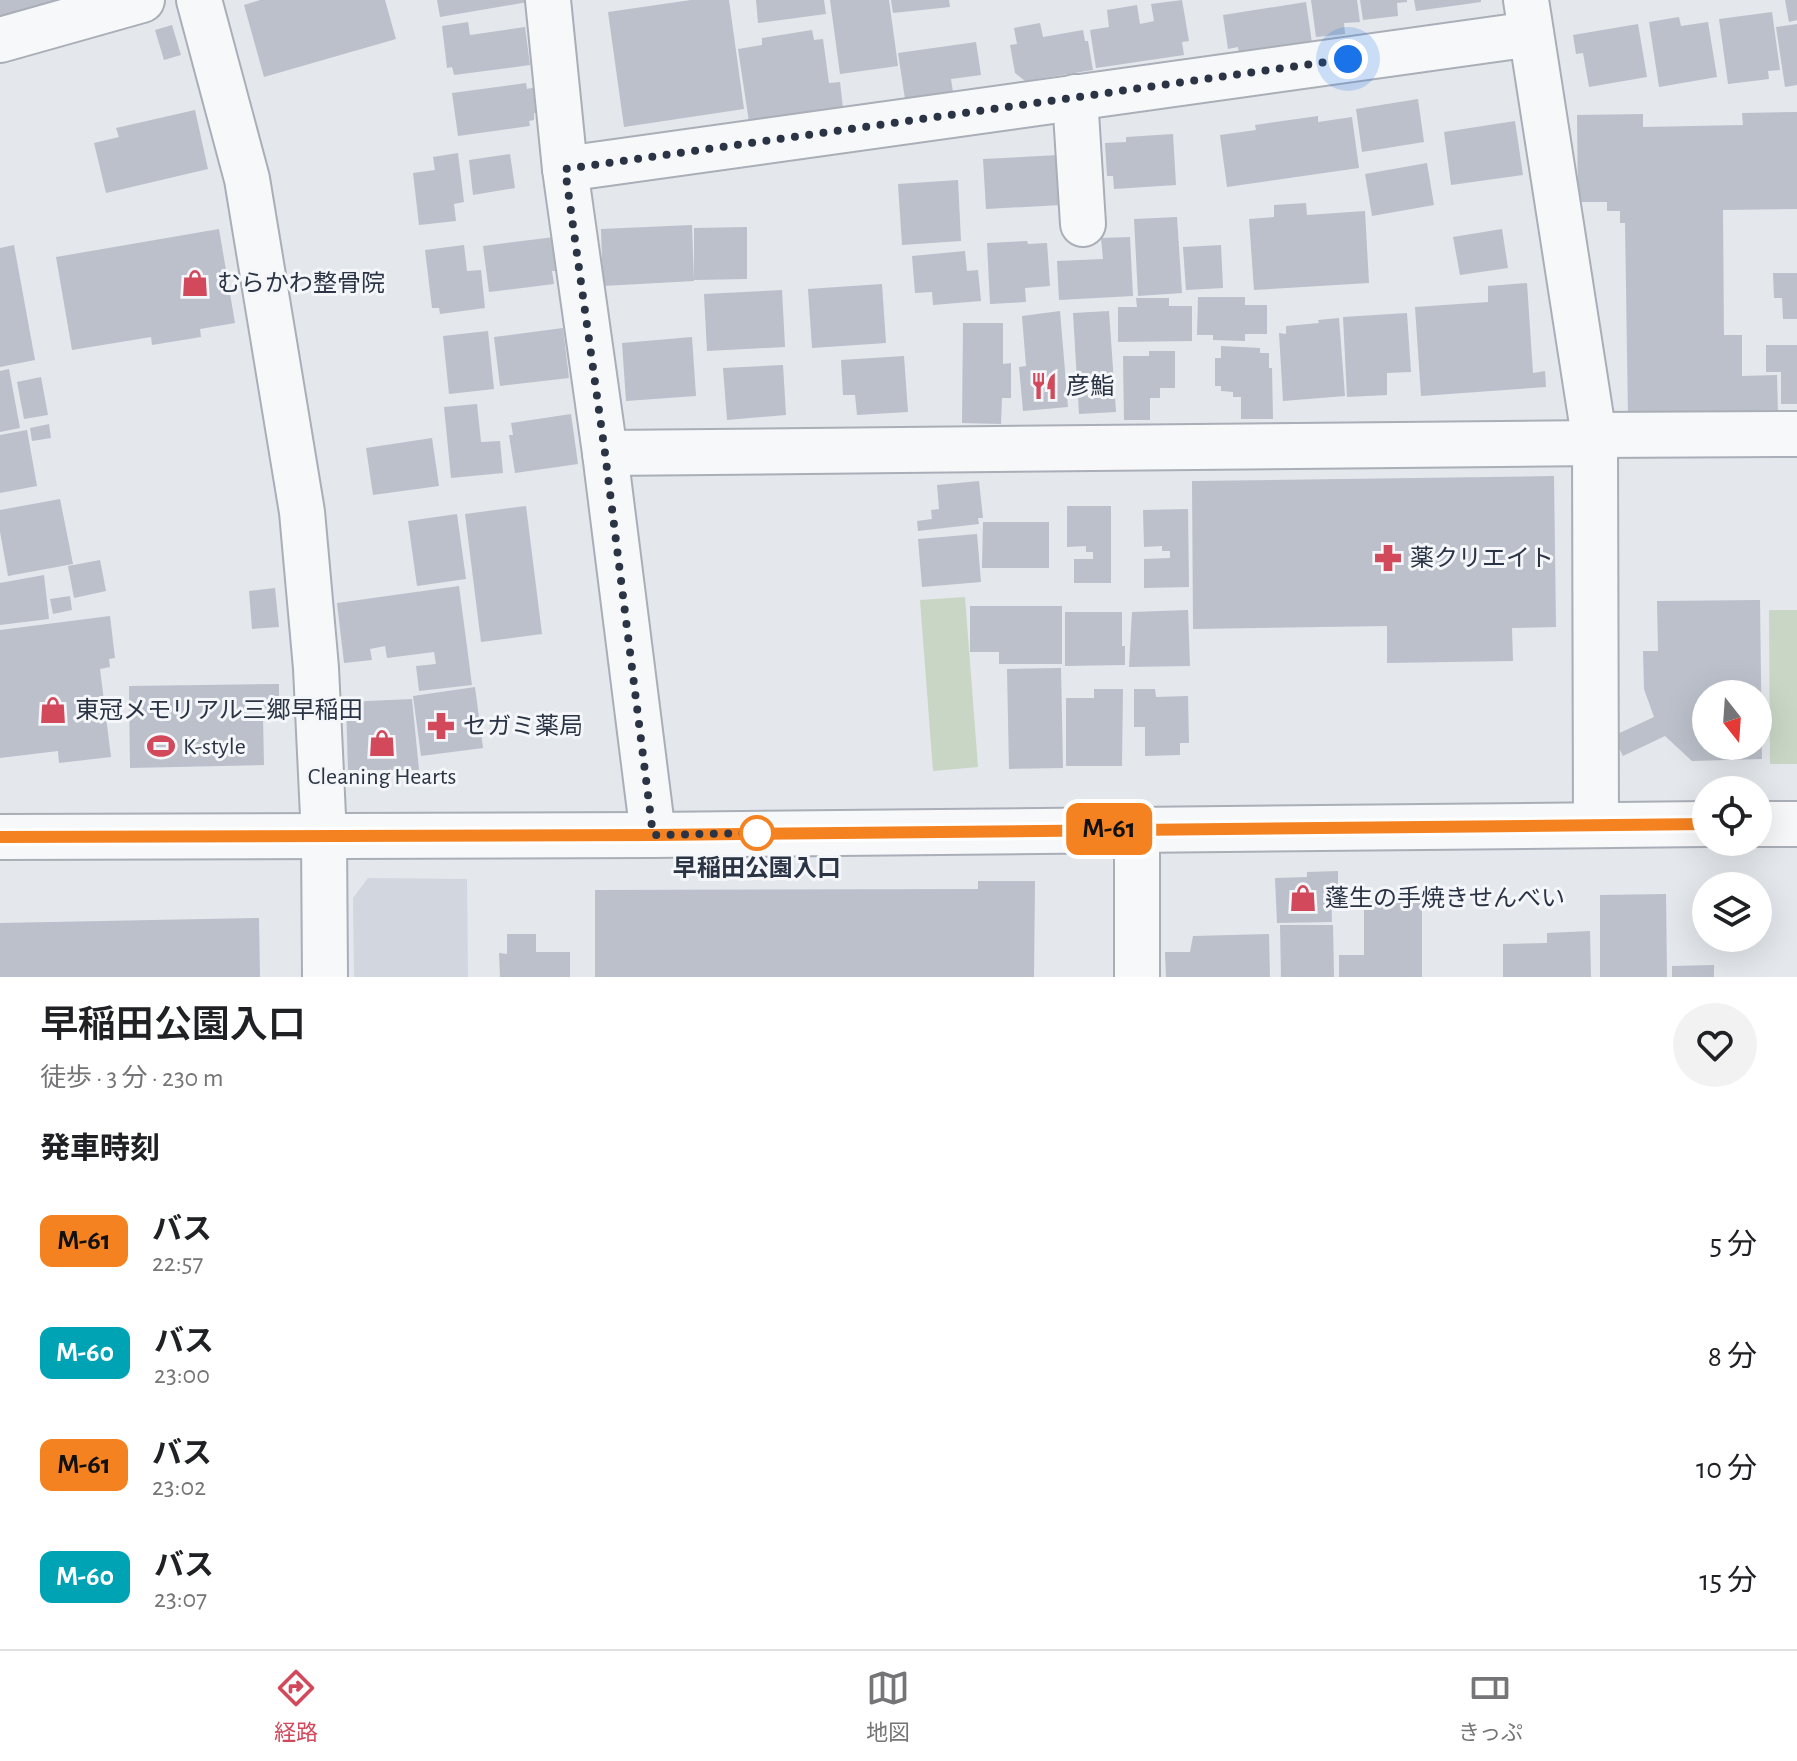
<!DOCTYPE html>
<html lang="ja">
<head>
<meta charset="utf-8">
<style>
	body { margin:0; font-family:"Alegreya Sans","Noto Sans JP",sans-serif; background:#f2f2f2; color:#202124; height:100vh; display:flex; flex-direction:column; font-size:30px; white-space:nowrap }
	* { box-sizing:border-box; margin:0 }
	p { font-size:26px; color:#757577 }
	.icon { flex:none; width:44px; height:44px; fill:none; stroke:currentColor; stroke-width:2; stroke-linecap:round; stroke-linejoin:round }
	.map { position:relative; height:977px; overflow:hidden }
	.side { display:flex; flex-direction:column; background:#fff; flex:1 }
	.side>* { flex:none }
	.badge { padding:0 16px; border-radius:12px; font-size:28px; line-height:52px }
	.needle { width:52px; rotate:163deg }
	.controls { position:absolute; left:1692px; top:680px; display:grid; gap:16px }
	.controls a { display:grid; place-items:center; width:80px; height:80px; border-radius:50%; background:#fff; box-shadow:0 8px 32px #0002; font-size:40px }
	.you { position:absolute; width:40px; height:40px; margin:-20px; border:6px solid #fff; border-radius:50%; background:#1a73e8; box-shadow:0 0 0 12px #1a73e833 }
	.map>.badge { position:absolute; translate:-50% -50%; box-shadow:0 0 0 4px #fff }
	h2 { padding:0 40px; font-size:30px; line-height:72px }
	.round { display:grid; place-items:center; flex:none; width:84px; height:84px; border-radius:42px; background:#f2f2f2 }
	.headline { display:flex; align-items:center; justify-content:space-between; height:136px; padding:0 40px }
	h1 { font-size:38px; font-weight:600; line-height:60px }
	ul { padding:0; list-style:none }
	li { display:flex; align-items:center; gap:24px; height:112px; padding:0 40px }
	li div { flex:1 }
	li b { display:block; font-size:30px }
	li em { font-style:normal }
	li .badge { min-width:88px; font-weight:700; text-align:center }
	.dock { display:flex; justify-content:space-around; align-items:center; height:112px; border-top:2px solid #e0e0e0; background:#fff; font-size:22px; color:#757577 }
	.dock a { display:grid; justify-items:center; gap:4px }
	.dock .on { color:#d1495b }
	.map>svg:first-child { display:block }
	.built { fill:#d2d6de }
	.green { fill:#c9d6c5 }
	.building { fill:#bbc0ca; fill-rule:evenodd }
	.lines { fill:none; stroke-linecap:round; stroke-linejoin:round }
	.minor-casing { stroke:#a9aeb7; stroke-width:48 }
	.minor { stroke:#f7f8fa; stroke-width:44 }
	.line-casing { stroke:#fff; stroke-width:18 }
	.line { stroke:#f58220; stroke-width:12 }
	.walk { stroke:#2b3445; stroke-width:8; stroke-dasharray:0 14.4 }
	.stop-dot { fill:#fff; stroke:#f58220; stroke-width:4 }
	.labels { text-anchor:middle; stroke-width:6; stroke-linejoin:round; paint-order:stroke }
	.poi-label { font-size:24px; fill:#2b3445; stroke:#f4f6f9; text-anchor:start }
	.stop-label { font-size:24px; font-weight:bold; fill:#2b3445; stroke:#f4f6f9 }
</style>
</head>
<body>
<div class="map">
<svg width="1797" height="977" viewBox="0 0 1797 977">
	<rect width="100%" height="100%" fill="#e4e7ec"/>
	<!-- built -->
	<polygon class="built" points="368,878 467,879 468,977 354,977 353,898"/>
	<!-- green -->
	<g class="green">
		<polygon points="965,597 978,767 933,771 920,600"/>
		<polygon points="1797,610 1797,764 1770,764 1769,610"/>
	</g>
	<!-- building -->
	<g class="building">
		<polygon points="0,0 57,0 57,1 0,17"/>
		<polygon points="260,0 385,0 396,39 264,77 244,5"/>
		<polygon points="437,0 528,0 528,2 440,17"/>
		<polygon points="691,0 729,0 744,109 624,127 608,12"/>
		<polygon points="756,0 824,0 826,14 758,23"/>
		<polygon points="830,0 889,0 898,66 840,74"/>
		<polygon points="891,0 949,0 950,7 893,13"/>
		<polygon points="1182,0 1189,41 1182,42 1184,55 1096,68 1090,30 1109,27 1107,10 1137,5 1140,24 1154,21 1151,4"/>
		<polygon points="1311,0 1357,0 1360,22 1344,23 1345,34 1316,37"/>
		<polygon points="1360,0 1407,0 1407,2 1397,3 1398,16 1363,20"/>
		<polygon points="1414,0 1481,0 1481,2 1416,11"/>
		<polygon points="1785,0 1797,0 1797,20 1789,22"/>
		<polygon points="1306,2 1312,43 1239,54 1238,47 1228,49 1223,15"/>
		<polygon points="1772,12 1780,70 1768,71 1769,79 1728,84 1719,19"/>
		<polygon points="1679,17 1681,26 1708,22 1717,77 1659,87 1649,22"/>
		<polygon points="468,22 470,35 525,27 530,65 454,75 452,67 447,68 442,26"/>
		<polygon points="1040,23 1043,37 1083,30 1085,41 1088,41 1093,70 1025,81 1015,73 1010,45 1017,44 1014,28"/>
		<polygon points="1638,24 1647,77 1589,87 1583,53 1576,54 1573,35"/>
		<polygon points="1797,24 1797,85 1785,87 1776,27"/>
		<polygon points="172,25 181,55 164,60 155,30"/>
		<polygon points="812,30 814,40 823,39 829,83 840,82 843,108 749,122 738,49 762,45 762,38"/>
		<polygon points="976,42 981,75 951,79 953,92 905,99 898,53"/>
		<polygon points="526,83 527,89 536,87 539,112 534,113 534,120 529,121 530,126 458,136 452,93"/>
		<polygon points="1418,99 1424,142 1362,152 1356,109"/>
		<polygon points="195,110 208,169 106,193 94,143 119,137 116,128"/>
		<polygon points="1797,112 1797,209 1723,210 1724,335 1742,335 1742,376 1777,375 1778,414 1628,416 1625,223 1620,223 1620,211 1607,211 1607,202 1578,202 1577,115 1643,114 1643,127 1743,125 1742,113"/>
		<polygon points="1318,116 1318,122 1352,117 1359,168 1227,187 1220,135 1256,130 1255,125"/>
		<polygon points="1515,121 1523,175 1451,185 1444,132"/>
		<polygon points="1173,134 1176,185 1114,189 1113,176 1107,176 1105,143 1126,142 1126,137"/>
		<polygon points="458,153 464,202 454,204 456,221 419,225 413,173 435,170 433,157"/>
		<polygon points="510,154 515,188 473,195 469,160"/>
		<polygon points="1059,155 1061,205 986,209 983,159"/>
		<polygon points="1427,163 1434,205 1372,216 1365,174"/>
		<polygon points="958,180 961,241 902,245 898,184"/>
		<polygon points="1306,203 1307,215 1365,211 1369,283 1254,290 1249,219 1274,217 1274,205"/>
		<polygon points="1177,217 1182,293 1138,296 1134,219"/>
		<polygon points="692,225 694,281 603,286 601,229"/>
		<polygon points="747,227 747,279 694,280 694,228"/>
		<polygon points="219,229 235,323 200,329 201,337 152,345 151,337 72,350 56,257"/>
		<polygon points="1502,229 1508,268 1460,275 1453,237"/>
		<polygon points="554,237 559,271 552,271 554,284 489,292 483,246"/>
		<polygon points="1130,237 1133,296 1059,300 1057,261 1103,259 1101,238"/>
		<polygon points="1027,241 1028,244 1047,243 1050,286 1025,288 1026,302 990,304 987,243"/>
		<polygon points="14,245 35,360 0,367 0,248"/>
		<polygon points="464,245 467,271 481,270 485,308 440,314 439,308 432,308 425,250"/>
		<polygon points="1221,245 1223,288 1186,290 1183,247"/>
		<polygon points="965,251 967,271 978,270 981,301 933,305 932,292 915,293 912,256"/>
		<polygon points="1773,273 1797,273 1797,319 1783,319 1782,298 1774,298"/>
		<polygon points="1527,283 1533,373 1545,371 1546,387 1421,396 1415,307 1488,302 1488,286"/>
		<polygon points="882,284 886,343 812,348 808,289"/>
		<polygon points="782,290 785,347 707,351 704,294"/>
		<polygon points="1198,297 1245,297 1245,305 1267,305 1267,334 1245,334 1245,341 1213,340 1213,335 1197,335"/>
		<polygon points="1136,298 1169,298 1169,306 1192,306 1192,341 1118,342 1118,307 1137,307"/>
		<polygon points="1060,311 1068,407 1023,411 1019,367 1026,366 1022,316"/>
		<polygon points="1109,311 1116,412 1079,414 1073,313"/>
		<polygon points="1407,313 1411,372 1387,373 1387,395 1347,397 1343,317"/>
		<polygon points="1339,318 1345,396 1283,401 1279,333 1286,334 1286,326 1319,323 1318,320"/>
		<polygon points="963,323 1003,323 1003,364 1011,363 1011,398 1002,398 1001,424 962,423"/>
		<polygon points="563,328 569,378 500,386 494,337"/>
		<polygon points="488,331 494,389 449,394 443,336"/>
		<polygon points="692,337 696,396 626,401 622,343"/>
		<polygon points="1766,345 1797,345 1797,404 1781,404 1781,372 1766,372"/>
		<polygon points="1221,346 1260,348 1260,353 1269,353 1269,368 1272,368 1273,419 1241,419 1241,397 1233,397 1233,392 1221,391 1221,386 1215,386 1215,358 1221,358"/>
		<polygon points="1149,351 1175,351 1175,388 1160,388 1160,398 1150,398 1150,420 1124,420 1123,356 1149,356"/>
		<polygon points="904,356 908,412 857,415 855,395 843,395 841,360"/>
		<polygon points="783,365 786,415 727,420 723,368"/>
		<polygon points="9,369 20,428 0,432 0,371"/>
		<polygon points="41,377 48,415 24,419 17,382"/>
		<polygon points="477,404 481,442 500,441 503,473 451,478 444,407"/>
		<polygon points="571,414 578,464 515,473 509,435 513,435 511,423"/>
		<polygon points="49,424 51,438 32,441 30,428"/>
		<polygon points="27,430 37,486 0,493 0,435"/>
		<polygon points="432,438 439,486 373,495 366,448"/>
		<polygon points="1554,476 1556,627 1512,628 1513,661 1387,663 1387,626 1193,629 1192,481"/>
		<polygon points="979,481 983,518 978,518 979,524 918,531 917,521 932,519 931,510 939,509 937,485"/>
		<polygon points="60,499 73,564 8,576 0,532 0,510"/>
		<polygon points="526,506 542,634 481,642 465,514"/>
		<polygon points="1067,506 1111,506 1111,583 1074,583 1074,559 1093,559 1093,552 1086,552 1086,546 1067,547"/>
		<polygon points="1188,509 1189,587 1144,588 1144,559 1170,558 1170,551 1162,551 1162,546 1144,547 1143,510"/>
		<polygon points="457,514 466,579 417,586 408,521"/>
		<polygon points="983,522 1049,522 1049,568 982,568"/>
		<polygon points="977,534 981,582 922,587 918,539"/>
		<polygon points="100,560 106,591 74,598 68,566"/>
		<polygon points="44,575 49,619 0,625 0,583"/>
		<polygon points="459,586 472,685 419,691 416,666 436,664 434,652 387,658 385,646 370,649 372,660 344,663 337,603"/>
		<polygon points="275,588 279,627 252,629 249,591"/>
		<polygon points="70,596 72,610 53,614 50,599"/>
		<path d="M1760,600l2,159 -70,2 -27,-25 -42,20 -10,-20 41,-19 -10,-28 -1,-38h15l-1,-50zM1706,694h52v52h-52z"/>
		<polygon points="970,606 1062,606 1062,664 999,664 999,652 970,652"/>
		<polygon points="1188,610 1190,666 1129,667 1132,612"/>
		<polygon points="1065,612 1122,612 1122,646 1125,646 1125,665 1065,666"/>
		<polygon points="110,616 115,658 109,659 110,667 100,669 111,757 59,763 58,751 0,758 0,630"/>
		<polygon points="1061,668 1063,768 1009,769 1007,669"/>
		<polygon points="279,684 279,715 263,716 264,765 130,768 129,686"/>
		<polygon points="475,687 483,748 421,756 413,696"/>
		<polygon points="1094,689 1123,689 1122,766 1066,766 1066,698 1094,698"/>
		<polygon points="1134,689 1155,689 1156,697 1188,696 1189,743 1180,743 1180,755 1145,756 1145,727 1134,727"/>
		<polygon points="412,699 419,770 348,770 346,702"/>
		<polygon points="1338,871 1338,893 1331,894 1332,922 1277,923 1275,878 1307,877 1307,872"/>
		<polygon points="978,881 1035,881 1034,977 595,977 595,890 978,889"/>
		<polygon points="1666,894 1667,977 1600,977 1600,895"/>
		<polygon points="1364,901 1422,901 1422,977 1339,977 1339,955 1364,955"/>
		<polygon points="259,918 260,977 0,977 0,923"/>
		<polygon points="1280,925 1333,925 1334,977 1281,977"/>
		<polygon points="1590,931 1591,977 1503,977 1503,944 1547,943 1547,933"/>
		<polygon points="507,934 536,934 536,952 570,952 570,977 500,977 499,953 507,954"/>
		<polygon points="1269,934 1270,977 1166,977 1165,952 1190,952 1193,936"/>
		<polygon points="1714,965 1714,977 1672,977 1672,966"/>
	</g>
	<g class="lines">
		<!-- minor casing -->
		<g class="minor-casing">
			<g id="minor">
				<polyline points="199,0 247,179 302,512 316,668 324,837 325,977"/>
				<polyline points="548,0 565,169 605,453 653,835"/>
				<polyline points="1526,0 1595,443 1596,825"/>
				<polyline points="0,40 142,0"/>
				<polyline points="1075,97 1083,224"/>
				<polyline points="565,169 1531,34"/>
				<polyline points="1594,435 1797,434"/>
				<polyline points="605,453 1595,443"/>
				<polyline points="1758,824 1797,824"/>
				<polyline points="0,837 653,835 1706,824"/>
				<polyline points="1137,977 1137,829"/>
			</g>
		</g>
		<!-- minor -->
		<use href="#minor" class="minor"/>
	</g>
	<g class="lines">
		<!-- line casing -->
		<g class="line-casing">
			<polyline id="line" points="0,837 653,835 1706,824"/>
		</g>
		<!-- line -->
		<use href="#line" class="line"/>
		<!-- walk -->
		<polyline class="walk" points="757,833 653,835 605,453 565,169 1348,59"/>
	</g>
	<!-- icons -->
	<defs>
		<g id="shop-bare" transform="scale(2.16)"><path d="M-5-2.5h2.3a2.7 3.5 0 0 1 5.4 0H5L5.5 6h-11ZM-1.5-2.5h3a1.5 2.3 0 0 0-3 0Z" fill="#d1495b" stroke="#f4f6f9" stroke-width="2.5" paint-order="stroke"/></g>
		<g id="restaurant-bare" transform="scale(2.16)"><path d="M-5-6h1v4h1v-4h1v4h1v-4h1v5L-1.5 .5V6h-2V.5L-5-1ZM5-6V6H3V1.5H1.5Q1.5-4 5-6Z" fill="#d1495b" stroke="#f4f6f9" stroke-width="2.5" paint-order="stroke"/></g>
		<g id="pharmacy-bare" transform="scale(2.16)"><path d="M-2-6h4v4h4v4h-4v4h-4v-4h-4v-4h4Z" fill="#d1495b" stroke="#f4f6f9" stroke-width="2.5" paint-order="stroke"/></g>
		<g id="stadium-bare" transform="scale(2.16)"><path d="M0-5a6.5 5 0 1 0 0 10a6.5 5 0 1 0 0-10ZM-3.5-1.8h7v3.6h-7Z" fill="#d1495b" stroke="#f4f6f9" stroke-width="2.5" paint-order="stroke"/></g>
	</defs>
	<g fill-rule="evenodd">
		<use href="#shop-bare" x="195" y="283"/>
		<use href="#restaurant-bare" x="1044" y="386"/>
		<use href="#pharmacy-bare" x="1388" y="558"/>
		<use href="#shop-bare" x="53" y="710"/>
		<use href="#pharmacy-bare" x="441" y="726"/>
		<use href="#shop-bare" x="382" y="743"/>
		<use href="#stadium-bare" x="161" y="746"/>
		<use href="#shop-bare" x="1303" y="898"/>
	</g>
	<!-- markers -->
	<circle class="stop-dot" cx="757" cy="833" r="16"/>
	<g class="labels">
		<!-- poi labels -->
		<g class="poi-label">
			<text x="217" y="291">むらかわ整骨院</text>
			<text x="1066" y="394">彦鮨</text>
			<text x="1410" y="566">薬クリエイト</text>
			<text x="75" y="718">東冠メモリアル三郷早稲田</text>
			<text x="463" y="734">セガミ薬局</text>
			<text x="183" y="754">K-style</text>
			<text x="382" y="784" text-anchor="middle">Cleaning Hearts</text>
			<text x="1325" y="906">蓬生の手焼きせんべい</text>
		</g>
		<!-- stop labels -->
		<g class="stop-label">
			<text x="757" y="876">早稲田公園入口</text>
		</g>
	</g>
</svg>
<div class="controls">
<a><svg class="needle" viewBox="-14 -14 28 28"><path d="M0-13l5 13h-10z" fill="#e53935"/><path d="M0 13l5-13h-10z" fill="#757577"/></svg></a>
<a><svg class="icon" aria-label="locate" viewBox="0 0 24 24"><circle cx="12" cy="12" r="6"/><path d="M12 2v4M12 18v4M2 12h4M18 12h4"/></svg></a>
<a><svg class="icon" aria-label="layers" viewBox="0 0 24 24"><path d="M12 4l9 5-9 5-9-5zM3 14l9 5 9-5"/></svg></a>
</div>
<div class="you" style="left:1348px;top:59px"></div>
<b class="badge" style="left:1109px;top:829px;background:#f58220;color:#111">M-61</b>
</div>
<section class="side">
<div class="headline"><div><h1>早稲田公園入口</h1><p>徒歩 · 3 分 · 230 m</p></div><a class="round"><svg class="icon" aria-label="heart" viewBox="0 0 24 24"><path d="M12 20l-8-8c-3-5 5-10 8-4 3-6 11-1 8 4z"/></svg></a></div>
<h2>発車時刻</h2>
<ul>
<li><span class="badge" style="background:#f58220;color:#111">M-61</span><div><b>バス</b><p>22:57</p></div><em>5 分</em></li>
<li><span class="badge" style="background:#00a3b4;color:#fff">M-60</span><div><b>バス</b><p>23:00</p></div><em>8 分</em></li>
<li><span class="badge" style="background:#f58220;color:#111">M-61</span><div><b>バス</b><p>23:02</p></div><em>10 分</em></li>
<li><span class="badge" style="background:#00a3b4;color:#fff">M-60</span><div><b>バス</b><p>23:07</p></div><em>15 分</em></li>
</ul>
</section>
<nav class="dock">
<a class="on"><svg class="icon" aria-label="directions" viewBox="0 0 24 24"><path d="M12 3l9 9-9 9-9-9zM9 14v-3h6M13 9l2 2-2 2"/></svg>経路</a>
<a><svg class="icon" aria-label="map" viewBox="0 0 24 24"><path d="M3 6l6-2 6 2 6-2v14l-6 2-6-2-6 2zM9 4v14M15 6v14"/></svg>地図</a>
<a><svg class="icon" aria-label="tickets" viewBox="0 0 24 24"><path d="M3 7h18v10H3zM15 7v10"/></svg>きっぷ</a>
</nav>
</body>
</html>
